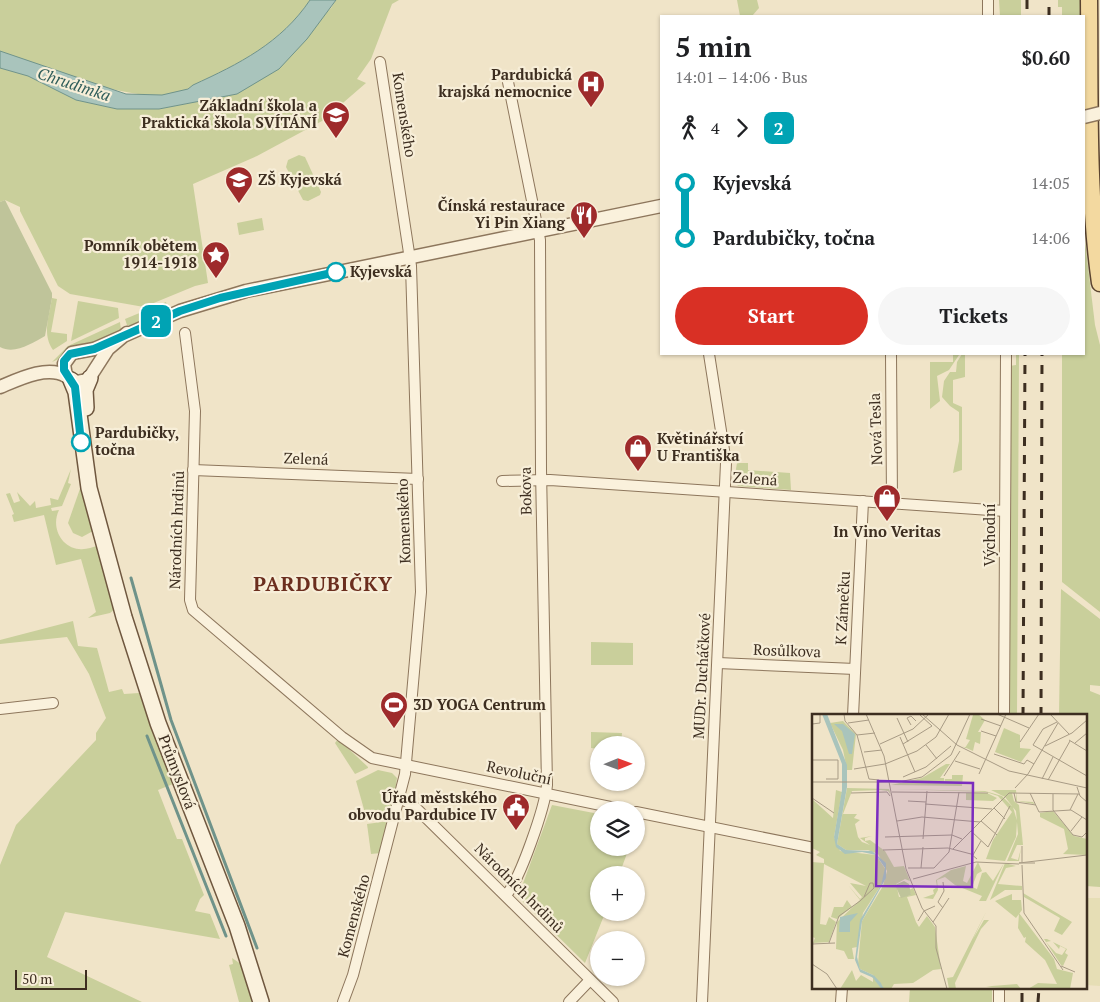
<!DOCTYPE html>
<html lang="en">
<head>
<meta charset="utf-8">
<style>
	body { margin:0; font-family:"PT Serif",serif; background:#f6f6f6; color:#202124; height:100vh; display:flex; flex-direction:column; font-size:19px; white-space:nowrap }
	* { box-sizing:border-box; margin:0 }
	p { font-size:16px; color:#757577 }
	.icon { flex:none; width:28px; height:28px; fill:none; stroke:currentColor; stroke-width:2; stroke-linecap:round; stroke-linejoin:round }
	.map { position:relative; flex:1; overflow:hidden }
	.details { position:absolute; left:660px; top:15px; width:425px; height:340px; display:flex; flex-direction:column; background:#fff; border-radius:0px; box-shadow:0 1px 4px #0004 }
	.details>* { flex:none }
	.badge { padding:0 10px; border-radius:8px; font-size:18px; line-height:32px }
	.needle { width:32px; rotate:89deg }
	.buttons { position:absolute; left:590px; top:736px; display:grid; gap:10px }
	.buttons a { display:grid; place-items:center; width:55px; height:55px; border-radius:50%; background:#fff; box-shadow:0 1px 4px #0004; font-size:25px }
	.scale { position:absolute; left:15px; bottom:12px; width:72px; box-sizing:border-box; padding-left:5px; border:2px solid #3d2e20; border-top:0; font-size:14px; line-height:18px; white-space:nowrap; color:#3d2e20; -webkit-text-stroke:4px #f7eed8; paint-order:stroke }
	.map>.badge { position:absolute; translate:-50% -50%; box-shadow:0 0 0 2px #fff }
	.legs { display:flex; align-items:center; gap:8px; height:55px; padding:0 15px; font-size:16px }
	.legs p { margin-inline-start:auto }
	.overview { display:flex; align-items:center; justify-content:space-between; height:85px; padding:0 15px }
	h1 { font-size:28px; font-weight:700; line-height:38px }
	.action { display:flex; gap:10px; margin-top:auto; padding:10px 15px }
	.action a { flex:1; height:58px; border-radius:30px; background:#d93025; color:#fff; font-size:20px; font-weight:700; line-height:58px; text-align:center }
	.action a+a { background:#f6f6f6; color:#202124 }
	ul { padding:0 15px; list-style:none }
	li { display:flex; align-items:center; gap:18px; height:55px; font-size:19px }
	li i { display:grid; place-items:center; width:8px; height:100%; margin:0 6px; background:currentColor }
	li i::after { content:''; width:12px; height:12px; margin:-6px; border:4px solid; border-radius:50%; background:#fff }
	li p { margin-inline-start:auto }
	li:first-child i { background:linear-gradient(#0000 50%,currentColor 0) }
	li:last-child i { background:linear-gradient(currentColor 50%,#0000 0) }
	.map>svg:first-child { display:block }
	.farmland { fill:#e6deb5 }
	.green { fill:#c9cf9b }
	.cemetery { fill:#bfc49a }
	.water { fill:#a9c4bc; stroke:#6f938a }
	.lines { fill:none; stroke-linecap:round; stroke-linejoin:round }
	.stream { stroke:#6f938a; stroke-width:3 }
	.minor-casing { stroke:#8d765c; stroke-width:12 }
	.tertiary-casing { stroke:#8d765c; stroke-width:15 }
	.secondary-casing { stroke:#6f573f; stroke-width:18 }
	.primary-casing { stroke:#5b4430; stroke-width:19 }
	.minor { stroke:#faf1dc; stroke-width:10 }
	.tertiary { stroke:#faf1dc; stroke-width:12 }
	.secondary { stroke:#faf1dc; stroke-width:15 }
	.primary { stroke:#f3d9a0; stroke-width:16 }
	.rail { stroke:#3d2e20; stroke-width:3; stroke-dasharray:9 9; stroke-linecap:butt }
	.tertiary-bridge-casing { stroke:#8d765c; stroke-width:15; stroke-linecap:butt }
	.tertiary-bridge { stroke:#faf1dc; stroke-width:12 }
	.line-1-casing { stroke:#fff; stroke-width:11 }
	.line-1 { stroke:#00a3b4; stroke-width:8 }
	.stop-1-dot { fill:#fff; stroke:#00a3b4; stroke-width:2.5 }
	.labels { text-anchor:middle; stroke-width:4.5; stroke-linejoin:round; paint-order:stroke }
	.poi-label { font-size:15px; font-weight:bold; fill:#3d2e20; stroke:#f7eed8; text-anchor:end }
	.street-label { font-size:15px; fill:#3d2e20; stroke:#f7eed8 }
	.stop-label { font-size:15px; font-weight:bold; fill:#3d2e20; stroke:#f7eed8; text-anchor:start }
	.water-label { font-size:16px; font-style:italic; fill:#2f5d5a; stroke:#f7eed8 }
	.district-label { font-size:20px; font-weight:bold; letter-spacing:1px; fill:#6b2e1e; stroke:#f7eed8 }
	.inset-river { fill:none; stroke:#a9c4bc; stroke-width:2.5 }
	.inset-road { fill:none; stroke:#a89b85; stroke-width:1 }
	.view { fill:#7b2cbf; fill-opacity:0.15; stroke:#7b2cbf; stroke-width:2.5 }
	.inset-edge { fill:none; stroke:#3d2e20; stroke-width:2.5 }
</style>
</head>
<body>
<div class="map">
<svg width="1100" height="1002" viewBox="0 0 1100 1002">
	<rect width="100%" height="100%" fill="#f0e4c8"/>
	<!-- farmland -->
	<polygon class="farmland" points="1086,898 1100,898 1100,986 1086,985"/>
	<!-- green -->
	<g class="green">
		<path d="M0,0h310c-29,43 -71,64 -117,85 -34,32 -151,-19 -190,-32l-3,-2z"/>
		<polygon points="336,0 399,0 392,4 371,59 357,79 366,83 322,121 257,156 193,184 208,283 195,286 144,307 70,294 58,286 20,211 20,207 5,200 0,202 0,68 28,76 76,100 117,109 159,109 237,94 331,8"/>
		<polygon points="737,0 757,0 759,8 752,16 740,16"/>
		<polygon points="999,0 1021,0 1021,16 1000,16"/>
		<polygon points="1058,0 1082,0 1082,16 1062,16 1062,7 1058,7"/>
		<polygon points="299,155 305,157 321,192 320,195 308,201 303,200 286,167 288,160"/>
		<polygon points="262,218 264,230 239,235 237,223"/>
		<polygon points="1084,233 1095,325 1100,345 1100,612 1062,582 1062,354 1084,354"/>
		<path d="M52,298l5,1 -6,33 16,2v7l-14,9c-11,-16 -4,-33 -1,-52z"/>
		<polygon points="78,301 118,308 119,318 71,341"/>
		<polygon points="166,302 169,310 130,326 127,325 125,319"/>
		<polygon points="120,322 121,330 101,342 75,347 73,345 59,359 52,362 68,346"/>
		<polygon points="953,354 959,355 949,370 937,376 940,401 930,409 930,362 953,362"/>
		<polygon points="962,354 965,354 965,377 953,380 953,403 962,407 962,470 953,473 959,441 959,412 950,406 942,397 944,381 950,372 956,372 957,362"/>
		<polygon points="1016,354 1019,354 1017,716 1009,716 1009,366 1016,365"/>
		<polygon points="737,463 748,463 748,470 790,473 791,490 738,486 734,481"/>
		<path d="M71,469l-3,14 3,1 -9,22 -11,2 1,3 7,-1c-8,16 1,37 20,39 7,1 13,-2 19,-3l17,63 -5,4 -22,5 8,-6 -15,-53 -25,6 -12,-50 -30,7 -2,-7 2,-1 -8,-20 4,-1 4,10 6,-2 -3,-9 13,14 5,-5 1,7 15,-3 -1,-7 8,2z"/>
		<polygon points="82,483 93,531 82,537 73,533 68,523"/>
		<polygon points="1061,589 1100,619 1100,686 1090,685 1090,691 1100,695 1100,887 1086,886 1086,716 1059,716"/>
		<polygon points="73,621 78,646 97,648 109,692 122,689 124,694 139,693 173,784 158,790 177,839 182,839 204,895 200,899 195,911 210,914 220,939 65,912 47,957 142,1002 0,1002 0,865 16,825 96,740 96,733 106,718 89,674 67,637 0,644 0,640"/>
		<polygon points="591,642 633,643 633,665 591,665"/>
		<polygon points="591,732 622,733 621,745 599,745 599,749 591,748"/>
		<polygon points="338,739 368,767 368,768 355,774 335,743"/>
		<polygon points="378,770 392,773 397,778 392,813 374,815 365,813 356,781"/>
		<polygon points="552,805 599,814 599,848 629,848 619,875 599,875 599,912 605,913 585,963 518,897"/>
		<polygon points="389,821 381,853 371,854 367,824"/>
		<polygon points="232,958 241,964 252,1002 239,1002 229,965 233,964"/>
		<polygon points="910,988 992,988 992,1002 909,1002"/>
	</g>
	<!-- cemetery -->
	<path class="cemetery" d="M5,200l47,93v5l-7,38c-13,7 -30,19 -45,11v-145z"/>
	<!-- water -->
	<path class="water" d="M310,0h26l-29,39 -28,30 -42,25 -78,15h-42l-41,-9 -48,-24 -28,-8v-17l126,43 36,1 26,-6 5,-4c46,-21 88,-42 117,-85z"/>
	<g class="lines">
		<!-- stream -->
		<g class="stream">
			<polyline points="131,578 171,720 257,948"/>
			<polyline points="147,736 226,936"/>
		</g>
		<!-- minor casing -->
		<g class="minor-casing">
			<g id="minor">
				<polyline points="988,0 988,16"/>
				<polyline points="185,333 195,411 190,600 193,610 342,737 372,758 625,810"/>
				<polyline points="891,354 892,503"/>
				<polyline points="193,470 418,479"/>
				<polyline points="502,481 550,480 1005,511"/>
				<polyline points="718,663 855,669"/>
				<polyline points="0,709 53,703"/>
				<polyline points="853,716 863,501"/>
				<polyline points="1004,716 1006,354"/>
				<polyline points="401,798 415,807 613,1002"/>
				<polyline points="636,812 814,848"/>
				<path d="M506,895c14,-15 39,-88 41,-110l-6,-315 -1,-230 -32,-158"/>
				<polyline points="343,1002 353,975 405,774 421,592 411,266 380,62"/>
				<polyline points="569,1002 590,980"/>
				<polyline points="702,1002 726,463 709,354"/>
				<polyline points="841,1002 842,988"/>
				<polyline points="999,1002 999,988"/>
			</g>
		</g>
		<!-- tertiary casing -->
		<g class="tertiary-casing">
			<g id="tertiary">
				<polyline points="127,333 108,349 88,380 77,382 66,376 64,364 72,353 94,349 180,311 246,291 661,206"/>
				<path d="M0,387c19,-8 47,-22 66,-11"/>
			</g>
		</g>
		<!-- secondary casing -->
		<g class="secondary-casing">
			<g id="secondary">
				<polyline points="71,380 76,392 89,488 124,617 158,723 237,926 261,1002"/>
				<polyline points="86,408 85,390 90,378"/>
			</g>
		</g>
		<!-- primary casing -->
		<g class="primary-casing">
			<path id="primary" d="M1089,0c1,94 -2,189 11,283"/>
		</g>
		<!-- minor -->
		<use href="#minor" class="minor"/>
		<!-- tertiary -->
		<use href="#tertiary" class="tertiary"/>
		<!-- secondary -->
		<use href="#secondary" class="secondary"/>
		<!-- primary -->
		<use href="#primary" class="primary"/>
		<!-- rail -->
		<g class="rail">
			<polyline points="1027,0 1027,16"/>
			<polyline points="1049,16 1049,0"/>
			<polyline points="1023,716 1025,354"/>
			<polyline points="1041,716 1042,354"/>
			<polyline points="1022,1002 1022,988"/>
			<polyline points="1038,1002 1039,988"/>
		</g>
		<!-- tertiary-bridge casing -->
		<g class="tertiary-bridge-casing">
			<polyline id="tertiary-bridge" points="1084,117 1100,113"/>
		</g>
		<!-- tertiary-bridge -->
		<use href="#tertiary-bridge" class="tertiary-bridge"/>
	</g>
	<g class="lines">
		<!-- line-1 casing -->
		<g class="line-1-casing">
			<polyline id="line-1" points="81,442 75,387 64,370 64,361 70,354 94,349 180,311 220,298 336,272"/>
		</g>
		<!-- line-1 -->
		<use href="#line-1" class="line-1"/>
	</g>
	<!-- icons -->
	<defs>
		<g id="hospital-pin" transform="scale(1.4375)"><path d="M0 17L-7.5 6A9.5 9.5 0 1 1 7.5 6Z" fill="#9e2a2b" stroke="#f7eed8"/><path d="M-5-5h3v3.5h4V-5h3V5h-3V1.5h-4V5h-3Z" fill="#fff"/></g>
		<g id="school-pin" transform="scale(1.4375)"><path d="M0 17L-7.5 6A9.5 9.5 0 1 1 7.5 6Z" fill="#9e2a2b" stroke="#f7eed8"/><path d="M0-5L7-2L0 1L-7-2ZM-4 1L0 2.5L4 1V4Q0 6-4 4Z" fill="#fff"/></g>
		<g id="restaurant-pin" transform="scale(1.4375)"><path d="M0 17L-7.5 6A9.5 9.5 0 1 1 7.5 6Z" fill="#9e2a2b" stroke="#f7eed8"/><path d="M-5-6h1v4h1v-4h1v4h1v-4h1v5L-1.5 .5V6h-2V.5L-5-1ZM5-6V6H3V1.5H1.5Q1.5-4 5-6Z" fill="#fff"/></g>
		<g id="sight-pin" transform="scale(1.4375)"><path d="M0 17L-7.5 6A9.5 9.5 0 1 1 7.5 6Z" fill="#9e2a2b" stroke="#f7eed8"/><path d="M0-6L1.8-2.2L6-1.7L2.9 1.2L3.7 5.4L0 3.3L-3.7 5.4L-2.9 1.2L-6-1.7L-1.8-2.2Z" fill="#fff"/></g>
		<g id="shop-pin" transform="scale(1.4375)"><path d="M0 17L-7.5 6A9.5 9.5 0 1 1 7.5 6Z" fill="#9e2a2b" stroke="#f7eed8"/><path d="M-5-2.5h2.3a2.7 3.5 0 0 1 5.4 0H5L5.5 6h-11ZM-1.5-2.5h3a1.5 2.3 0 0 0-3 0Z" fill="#fff"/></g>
		<g id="stadium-pin" transform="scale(1.4375)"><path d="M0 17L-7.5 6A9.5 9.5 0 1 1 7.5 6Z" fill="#9e2a2b" stroke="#f7eed8"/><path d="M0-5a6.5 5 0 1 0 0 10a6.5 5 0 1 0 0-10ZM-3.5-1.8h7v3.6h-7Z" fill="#fff"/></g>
		<g id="civic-pin" transform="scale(1.4375)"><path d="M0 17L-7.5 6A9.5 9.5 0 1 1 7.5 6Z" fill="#9e2a2b" stroke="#f7eed8"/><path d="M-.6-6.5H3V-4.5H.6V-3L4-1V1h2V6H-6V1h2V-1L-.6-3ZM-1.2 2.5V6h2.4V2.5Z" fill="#fff"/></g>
	</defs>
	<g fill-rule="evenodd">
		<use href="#hospital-pin" x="591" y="84"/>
		<use href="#school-pin" x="336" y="115"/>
		<use href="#school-pin" x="239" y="180"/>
		<use href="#restaurant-pin" x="584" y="215"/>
		<use href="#sight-pin" x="216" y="255"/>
		<use href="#shop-pin" x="638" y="448"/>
		<use href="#shop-pin" x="887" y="498"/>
		<use href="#stadium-pin" x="394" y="705"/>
		<use href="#civic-pin" x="516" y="807"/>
	</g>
	<!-- markers -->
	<g class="stop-1-dot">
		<circle cx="336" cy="272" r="9"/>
		<circle cx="81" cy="442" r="9"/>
	</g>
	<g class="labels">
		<!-- poi labels -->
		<g class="poi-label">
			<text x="572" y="80">Pardubická<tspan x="572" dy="17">krajská nemocnice</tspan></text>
			<text x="317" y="111">Základní škola a<tspan x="317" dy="17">Praktická škola SVÍTÁNÍ</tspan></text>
			<text x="258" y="185" text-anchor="start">ZŠ Kyjevská</text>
			<text x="565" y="211">Čínská restaurace<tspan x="565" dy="17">Yi Pin Xiang</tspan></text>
			<text x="197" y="251">Pomník obětem<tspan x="197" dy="17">1914-1918</tspan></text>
			<text x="657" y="444" text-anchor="start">Květinářství<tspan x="657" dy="17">U Františka</tspan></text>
			<text x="887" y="537" text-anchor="middle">In Vino Veritas</text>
			<text x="413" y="710" text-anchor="start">3D YOGA Centrum</text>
			<text x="497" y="803">Úřad městského<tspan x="497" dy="17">obvodu Pardubice IV</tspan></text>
		</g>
		<!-- street labels -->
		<g class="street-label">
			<text transform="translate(404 115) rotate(81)" y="5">Komenského</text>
			<text transform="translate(876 429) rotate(-92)" y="5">Nová Tesla</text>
			<text transform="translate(306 459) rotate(2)" y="5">Zelená</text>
			<text transform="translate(755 479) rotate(4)" y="5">Zelená</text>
			<text transform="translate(526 491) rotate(-91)" y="5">Bokova</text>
			<text transform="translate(404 521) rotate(-92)" y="5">Komenského</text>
			<text transform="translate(177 530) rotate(-88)" y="5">Národních hrdinů</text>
			<text transform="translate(990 535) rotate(-90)" y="5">Východní</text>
			<text transform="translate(843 608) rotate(-87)" y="5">K Zámečku</text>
			<text transform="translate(787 651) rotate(2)" y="5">Rosůlkova</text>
			<text transform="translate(702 676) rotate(-87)" y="5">MUDr. Ducháčkové</text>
			<text transform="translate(177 772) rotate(69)" y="5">Průmyslová</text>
			<text transform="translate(519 773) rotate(12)" y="5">Revoluční</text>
			<text transform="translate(519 888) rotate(45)" y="5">Národních hrdinů</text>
			<text transform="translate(354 916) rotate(-75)" y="5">Komenského</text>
		</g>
		<!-- stop labels -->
		<g class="stop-label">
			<text x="350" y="277">Kyjevská</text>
			<text x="95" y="438">Pardubičky,<tspan x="95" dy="17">točna</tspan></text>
		</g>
		<!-- water labels -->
		<g class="water-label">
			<text transform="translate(74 84) rotate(18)" y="6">Chrudimka</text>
		</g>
		<!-- district labels -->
		<g class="district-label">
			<text x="323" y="591">PARDUBIČKY</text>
		</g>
	</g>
	<!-- overview -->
	<g transform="translate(812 714)">
		<rect width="275" height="275" fill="#f0e4c8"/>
		<path d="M166,0l7,6 -7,12h3l-1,12 -5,-2 -2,9 -9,-4 -3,-2 4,3 5,-8 -4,-1 7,-24zM31,7l13,13 -4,36h-5l-4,-20 -13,-27zM192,14l16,7v13l11,1 -10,13 -26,-10zM134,50h4l-10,14h4v5l1,-4h7v-4h11l-1,11 -71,-1 31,-7zM35,74l42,1 2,6 -3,-4 -7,-1 -29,1 -9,23h14l-3,4 6,2 -5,4 3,13 4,5 8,3 -10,-7 12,-2 -7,2v3l5,-1 15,11 9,16 10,-1 6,15 -5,-2 -9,5 3,13 12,-2 -2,-5 4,-2 3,7 -9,2 9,25 3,5 8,-11 8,11 6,42 -8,1 -20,13 -19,1 -3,5h-8l-10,-14 -13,-6 -2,-5 4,-43 21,-35 4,-15 -9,-17 -10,-4h-22l-9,-6zM83,75l90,2 17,5 11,11 4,14 -1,16 -11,24 -19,-2 7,-19 19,-28 -14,-16 -12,-4zM24,76l6,2 -8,45 6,14 36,4 10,15 -5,15 -18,28 -6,34 -5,1 2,11h-6l-4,-8 -8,-2 1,-27 23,-22 -12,-15 12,14 2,-2 -12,-14 16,3 -42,-22 -4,60 6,1 3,-8 7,5 -7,20 -16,1 2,-5 -3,-1v-75l12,1v-4l-8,-4 4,-3 -8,-4v-49l21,19zM179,76h25l1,11 16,1 2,2 -19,-3v-8h-4l2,8 5,4 4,40h-6l-6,13 7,2 3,-12 -2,13h-12l11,-27 -2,-23 -11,-14zM154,79h21l10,5 -4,3 -27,-1zM241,97l21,25 13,3v16l-24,-1 5,-5 -4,-20 -24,-12v-4zM166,148l4,9 -5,3 -5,13 5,2 5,-16 4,-1 7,9 11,-18 -18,38h-7l3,-5 -27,-11 -10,-8 -8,3 1,10 -5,9 -10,-1 11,-4 -1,-4 4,-3 -1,-7 15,-10 15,-4 -3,15 4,2zM193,149l11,3 -10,2 -8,16 24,2v4h-17l-15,10zM211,179l49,29 -10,13 -8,-4 6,-13 -36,-21zM200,180v6h9l1,10 -6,8 -21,-17zM35,186l5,7 -15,12 -6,-2 3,-10h9zM174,198l-13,27 11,-19h5l-8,9 -26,54 1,6h-7l-2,-11 6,-1zM207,199l35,46 3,10 16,4 -3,16h-42l10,-6 19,1 -12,-24 -20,-18 1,-5 -2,1 -6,-10zM232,225h3l4,2 -5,1 10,11 6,2 4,-6 -6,-3 -1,3 -6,-7 14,7 -2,4 3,2 -5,11 -2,-1zM40,256l4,11 5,-6 12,7v-5l9,12h-42zM205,270l4,5 -35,-2 6,-1z" fill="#c9cf9b"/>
		<path d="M92,167l5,3 2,11 -10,3 -6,-13z" fill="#bfc49a"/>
		<path d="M10,0h5l20,51v22l-10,57 9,6 26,1 14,12v15l-24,43 -5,36 3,12 13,6 8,8 2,6 -7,-10 -16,-7 -5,-12 5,-40 21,-35 4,-17 -9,-13 -14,-3 -17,2 -9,-7 -2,-10 8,-47v-26zM22,10h9l12,10 -3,20h-3l-7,-23zM46,199l-8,9v10h-11l1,-15z" fill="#a9c4bc"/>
		<path class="inset-river" d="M61,262l10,13"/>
		<path class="inset-road" d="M32,0l1,7 12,14 12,44 10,1M54,0l18,42 22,113 16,39 14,18v22l11,41M110,0l35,31M185,0l32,14M238,0l19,20M85,4l11,24M169,5l20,7M245,8l-14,7 -10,16 54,31M36,9l21,-3M0,10l8,-1v-9M99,11l-4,-7 4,-2 5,5M169,17l15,5M45,21l18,-2M88,23l15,35M257,26l18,11M208,28l19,-28M263,29l12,-10M68,30l33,-15 16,-15M91,30l29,-18 -12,-11M114,31l11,14M145,31l52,26 78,17M233,32l27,-13 15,-13M52,38l18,-2M182,40l30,10 3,-4 7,4M0,46h26v19h-12M143,47l25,8M42,55l31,-5 32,-13 19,-14 13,-23M167,60l27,-60M132,62l16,-25M91,63l23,-10 25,-21M230,65l11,-22M236,66l22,-39M0,68h87l23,-5 29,-22 19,-41M265,73l3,9 7,6M203,74l13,-14 30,-51M80,78l96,1M39,79l36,-1 3,4M202,79l2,9 20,3M218,79l9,19 32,-2 16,10M241,80v16l20,25 9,2 5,-5M0,84l22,15M96,87l18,1M113,90l67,5M182,94l11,11M258,96l8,-16M85,107l25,-4 58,5M169,107l16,14M159,117l17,16 22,-41M259,117l11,-14M73,123l67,-2 10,4M111,125l4,-48M210,132v16M141,135l56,-56 70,1M71,136l65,-2 23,6 6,5M161,141l8,-14M223,149h-16l68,-8M210,151l2,48 39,57M96,154h26l15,-16 10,-60M109,154l2,-21M101,165l63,-17 43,2M131,194l-5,-6 6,-11 -1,-9M106,207l6,-10 11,-5M121,208l16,-24M17,229l10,-27 21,-15 14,-13 -1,-5h-3l-6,14M0,230l23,-1M0,250l15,10 10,15M249,252l14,6"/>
		<path class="view" d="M66,67l95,2 -1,104 -96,-1z"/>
		<rect width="275" height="275" class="inset-edge"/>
	</g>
</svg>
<div class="buttons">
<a><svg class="needle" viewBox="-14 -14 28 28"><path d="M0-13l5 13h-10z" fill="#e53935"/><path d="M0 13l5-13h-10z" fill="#757577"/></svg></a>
<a><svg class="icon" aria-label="layers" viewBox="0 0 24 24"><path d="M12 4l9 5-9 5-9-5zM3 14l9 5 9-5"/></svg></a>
<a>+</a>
<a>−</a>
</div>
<div class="scale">50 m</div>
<b class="badge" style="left:156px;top:321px;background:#00a3b4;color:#fff">2</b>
<section class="details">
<div class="overview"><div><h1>5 min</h1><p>14:01 – 14:06 · Bus</p></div><b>$0.60</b></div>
<div class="legs"><svg class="icon" aria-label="walk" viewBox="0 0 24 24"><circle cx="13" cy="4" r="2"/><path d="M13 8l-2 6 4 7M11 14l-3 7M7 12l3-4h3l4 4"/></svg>4<svg class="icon" aria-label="forward" viewBox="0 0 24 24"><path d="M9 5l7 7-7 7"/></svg><b class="badge" style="background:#00a3b4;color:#fff">2</b></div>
<ul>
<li><i style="color:#00a3b4"></i><b>Kyjevská</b><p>14:05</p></li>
<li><i style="color:#00a3b4"></i><b>Pardubičky, točna</b><p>14:06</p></li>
</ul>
<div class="action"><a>Start</a><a>Tickets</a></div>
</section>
</div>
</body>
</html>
